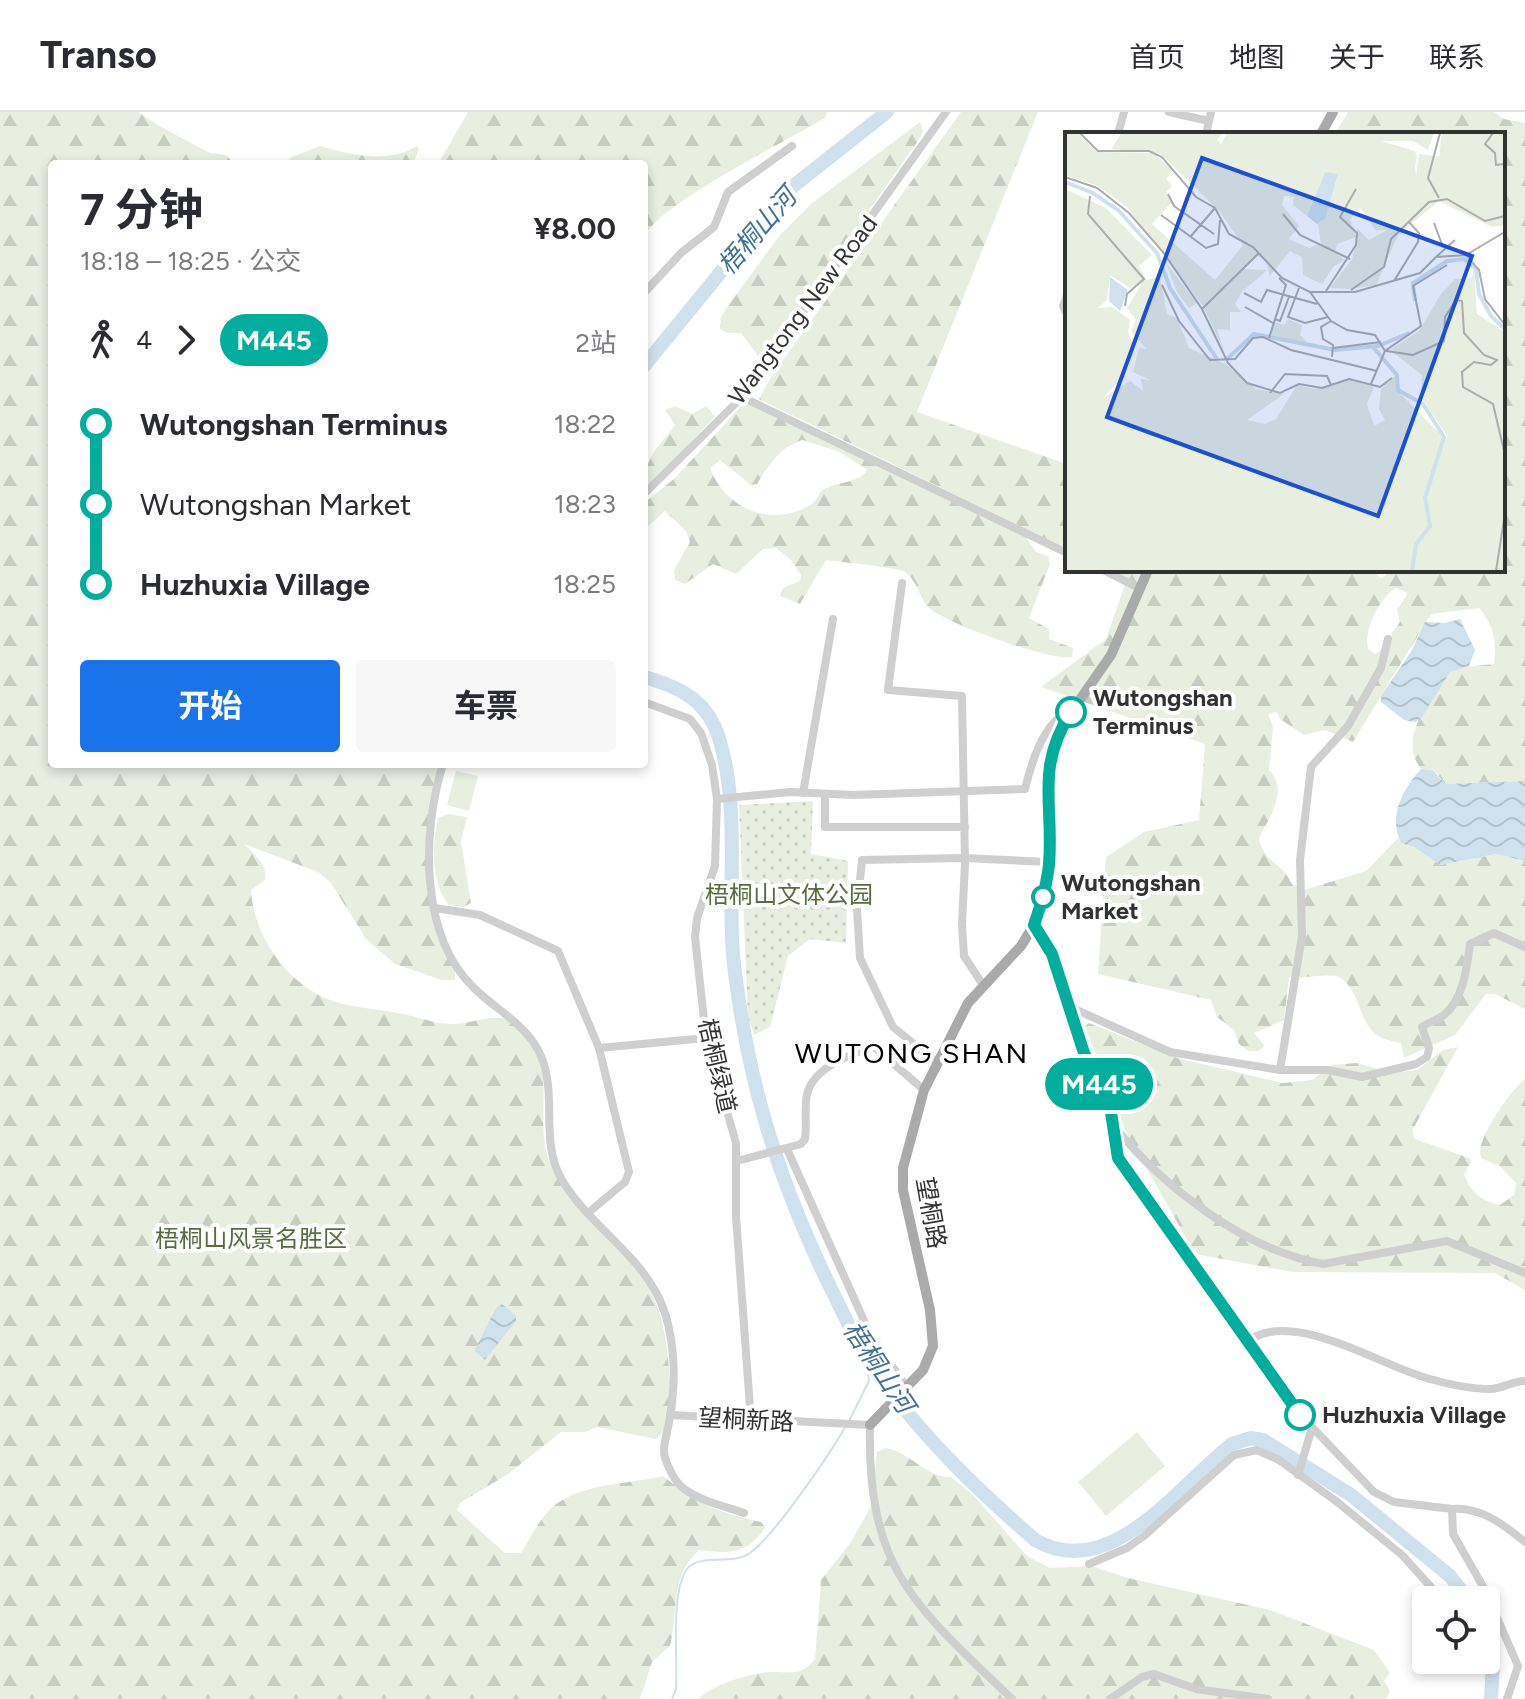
<!DOCTYPE html>
<html lang="zh">
<head>
<meta charset="utf-8">
<style>
	body { margin:0; font-family:Figtree,"Noto Sans SC",sans-serif; background:#f7f7f7; color:#2b2b33; height:100vh; display:flex; flex-direction:column; font-size:30px; white-space:nowrap }
	* { box-sizing:border-box; margin:0 }
	p { font-size:26px; color:#7c7c81 }
	.icon { flex:none; width:44px; height:44px; fill:none; stroke:currentColor; stroke-width:2; stroke-linecap:round; stroke-linejoin:round }
	.map { position:relative; flex:1; overflow:hidden }
	.drawer { position:absolute; left:48px; top:48px; width:600px; height:608px; display:flex; flex-direction:column; background:#fff; border-radius:8px; box-shadow:0 4px 12px #0003 }
	.drawer>* { flex:none }
	.badge { padding:0 16px; border-radius:26px; font-size:28px; line-height:52px }
	.fabs { position:absolute; left:1412px; top:1474px; display:grid; gap:16px }
	.fabs a { display:grid; place-items:center; width:88px; height:88px; border-radius:8px; background:#fff; box-shadow:0 4px 12px #0003; font-size:40px }
	.map>.badge { position:absolute; translate:-50% -50%; box-shadow:0 0 0 4px #fff }
	.legs { display:flex; align-items:center; gap:12px; height:88px; padding:0 32px; font-size:26px }
	.legs p { margin-inline-start:auto }
	.head { display:flex; align-items:center; justify-content:space-between; height:136px; padding:0 32px }
	h1 { font-size:44px; font-weight:700; line-height:60px }
	.button { display:flex; gap:16px; margin-top:auto; padding:16px 32px }
	.button a { flex:1; height:92px; border-radius:8px; background:#1a73e8; color:#fff; font-size:32px; font-weight:700; line-height:92px; text-align:center }
	.button a+a { background:#f7f7f7; color:#2b2b33 }
	ul { padding:0 32px; list-style:none }
	li { display:flex; align-items:center; gap:28px; height:80px; font-size:30px }
	li i { display:grid; place-items:center; width:12px; height:100%; margin:0 10px; background:currentColor }
	li i::after { content:''; width:20px; height:20px; margin:-10px; border:6px solid; border-radius:50%; background:#fff }
	li p { margin-inline-start:auto }
	li:first-child i { background:linear-gradient(#0000 50%,currentColor 0) }
	li:last-child i { background:linear-gradient(currentColor 50%,#0000 0) }
	header { display:flex; align-items:center; gap:48px; box-sizing:border-box; height:112px; padding:0 40px; background:#fff; border-bottom:2px solid #e1e1e2 }
	header strong { font-size:38px }
	nav { display:flex; gap:44px; margin-inline-start:auto; font-size:28px }
	.map>svg:first-child { display:block }
	.forest { fill:url(#forest-firs); fill-rule:evenodd }
	.park { fill:url(#park-dots) }
	.pitch { fill:#e8eee0 }
	.water { fill:url(#water-waves) }
	.lines { fill:none; stroke-linecap:round; stroke-linejoin:round }
	.stream { stroke:#cee1ec; stroke-width:2 }
	.river { stroke:#cee1ec; stroke-width:14 }
	.minor { stroke:#cfcfcf; stroke-width:8 }
	.major { stroke:#aaa; stroke-width:10 }
	.line-1-casing { stroke:#fff; stroke-width:18 }
	.line-1 { stroke:#01ad9c; stroke-width:12 }
	.stop-1-dot { fill:#fff; stroke:#01ad9c; stroke-width:4 }
	.labels { text-anchor:middle; stroke-width:8; stroke-linejoin:round; paint-order:stroke }
	.street-label { font-size:24px; fill:#323232; stroke:#fff }
	.stop-label { font-size:24px; font-weight:bold; fill:#323232; stroke:#fff; text-anchor:start }
	.park-label { font-size:24px; fill:#556d3f; stroke:#fff }
	.water-label { font-size:26px; font-style:italic; fill:#407393; stroke:#fff }
	.quarter-label { font-size:28px; letter-spacing:2px; fill:#000; stroke:#fff }
	.inset-river { fill:none; stroke:#cee1ec; stroke-width:4 }
	.inset-road { fill:none; stroke:#adadad; stroke-width:2 }
	.view { fill:#1d4ed8; fill-opacity:0.15; stroke:#1d4ed8; stroke-width:4 }
	.inset-edge { fill:none; stroke:#323232; stroke-width:4 }
</style>
</head>
<body>
<header>
<strong>Transo</strong>
<nav><a>首页</a><a>地图</a><a>关于</a><a>联系</a></nav>
</header>
<div class="map">
<svg width="1525" height="1587" viewBox="0 0 1525 1587">
	<defs>
		<pattern id="forest-firs" width="22" height="20" patternUnits="userSpaceOnUse" patternTransform="scale(2)"><rect width="22" height="20" fill="#e8eee0"/><path d="M5 1l3.5 6h-7zM16 11l3.5 6h-7z" fill="#c7cdc1"/></pattern>
		<pattern id="park-dots" width="8" height="8" patternUnits="userSpaceOnUse" patternTransform="scale(2)"><rect width="8" height="8" fill="#e8eee0"/><path d="M2 2h.1M6 6h.1" fill="none" stroke="#c7cdc1" stroke-width="1.8" stroke-linecap="round"/></pattern>
		<pattern id="water-waves" width="16" height="10" patternUnits="userSpaceOnUse" patternTransform="scale(2)"><rect width="16" height="10" fill="#cee1ec"/><path d="M0 5q4-4 8 0t8 0" fill="none" stroke="#b1c2cb"/></pattern>
	</defs>
	<rect width="100%" height="100%" fill="#fff"/>
	<!-- forest -->
	<g class="forest">
		<path d="M0,0h138l23,15 49,26 16,2 7,7 -181,2v600h390l-16,67 7,82 22,56v11h-13l-47,-16 -29,-25 -35,-56 -13,-11 -74,-28c10,10 24,20 21,36l-14,10c3,48 39,99 88,113 18,5 40,6 59,10 18,3 36,11 54,11 18,1 41,-12 59,-3 53,24 21,100 38,139 10,22 28,40 44,57 56,61 72,82 77,165 1,17 0,46 -14,57l-59,-12 -12,5h-24l-53,42 -48,29 -3,7 48,43h16c10,-16 21,-40 38,-51 29,-19 71,-18 104,-26 32,26 58,38 98,46l4,5c-16,27 -36,27 -66,23 -30,27 -20,60 -29,96l-18,16 -12,37h-640zM495,1197l18,14 -28,37 -11,-9z"/>
		<path d="M468,0h359l-2,6c-40,24 -161,83 -181,118v-72h-206z"/>
		<polygon points="961,0 1038,0 917,300 1067,352 1067,437 759,287 771,265"/>
		<path d="M1348,0h146l10,7 21,4v658l-80,3 -11,-14 -13,-1c-25,-33 11,-69 29,-97l6,-4 38,-4c3,-21 0,-40 -15,-56l-48,6 -78,128 -28,-12 -21,5 -24,-16 -3,-7 -9,2 5,13 -4,43c21,21 -1,49 -10,68 5,26 24,24 33,46l12,6 62,-19 32,-33 3,5 13,4 26,18 56,-11 29,7v148l-30,-15h-9l-31,41 -51,23 -3,-15c-7,-2 -18,-3 -24,-8 -19,-13 -16,-45 -38,-58 -7,-4 -37,2 -50,0l-5,43 -30,13 11,13 -6,5h-11l-9,-7 -5,-14 -17,-13 -6,-17 -113,-26 8,-117 38,-25 55,-12 6,-76 -164,-57 65,-48 21,-60 -17,-9h267v6l5,2 10,-8h111v-436h-168zM1396,476l12,5 -11,17 3,12 -8,11v9l-17,12 -7,-5c-5,-18 12,-52 28,-61z"/>
		<polygon points="920,10 923,19 918,29 762,249 741,221 727,221 720,217 721,205 730,191 780,123 811,92"/>
		<path d="M320,34c32,9 67,18 97,0l2,3 -6,15h-129l8,-7z"/>
		<path d="M746,289l277,132 13,19 12,4 2,8 -21,54 20,11v10l24,9 -1,9c-20,5 -128,-34 -144,-50 -9,-10 -11,-27 -23,-35 -10,-5 -64,-10 -79,-12l-26,44 -20,-8 3,-8 17,-7 1,-6 -10,-15 -15,-12 -13,1 -27,25 -23,-10 -28,20 -10,-4 -1,-10 16,-28 -4,-11 -21,-20 -21,19v-27l31,-25zM802,328l38,12 27,18c-9,14 -31,11 -44,20 -5,4 -6,10 -11,14 -39,25 -87,5 -102,-36l10,-8 31,25 6,-1c12,-19 23,-37 45,-44z"/>
		<path d="M675,294l17,8 14,-8 9,10 -67,72 -4,-3c0,-27 17,-41 31,-60l-10,-15z"/>
		<path d="M448,702l19,3 -6,24 10,62 -8,4 -14,-2c-18,-20 -17,-62 -11,-87z"/>
		<path d="M1089,911l88,35 106,25 29,-3 21,-15 24,-2 34,10 26,-3 26,-20 15,-3 -46,84 3,8 54,19 3,3 -8,13c7,19 16,26 36,31l14,-10 2,-12 -15,-16 -20,-9c-7,-17 29,-67 44,-79v211l-30,-17 -203,-1 -97,-18 -70,-124 -40,-104z"/>
		<path d="M885,1336c24,3 43,31 66,29l22,18 54,61 23,12 41,-2 37,12 142,32 104,40 16,23 -6,8 6,10 -3,8h-689c17,-15 49,-25 71,-27 21,-1 31,6 46,-13l6,-79 30,-38 20,-36 6,-54z"/>
	</g>
	<!-- park -->
	<polygon class="park" points="813,689 811,742 848,749 846,831 810,827 788,844 770,915 754,923 748,904 739,693"/>
	<!-- pitch -->
	<g class="pitch">
		<polygon points="456,659 478,664 469,699 447,693"/>
		<polygon points="1137,1320 1165,1354 1106,1404 1078,1370"/>
	</g>
	<!-- water -->
	<g class="water">
		<polygon points="1460,507 1475,538 1469,554 1450,560 1422,605 1415,610 1404,608 1381,590 1381,584 1412,538 1425,510 1445,511"/>
		<path d="M1421,657l12,1 12,14 80,-3v80l-29,-7 -56,11 -26,-18 -13,-4c-13,-28 2,-54 20,-74z"/>
		<polygon points="502,1192 516,1204 516,1209 485,1248 474,1239 495,1197"/>
	</g>
	<g class="lines">
		<!-- stream -->
		<g class="stream">
			<polyline points="849,1309 869,1269 866,1242"/>
			<path d="M672,1587l4,-10c2,-30 -6,-96 11,-120 12,-16 45,-3 63,-16 25,-18 79,-98 96,-127"/>
		</g>
		<!-- river -->
		<g class="river">
			<polyline points="644,254 787,79 887,0"/>
			<path d="M644,565c36,10 63,23 75,61 23,75 6,158 16,235 14,111 41,198 88,299 18,37 34,73 58,106 43,61 98,113 154,162 75,44 144,-55 197,-96l19,-6 12,2 88,55 99,81 19,24"/>
			<polyline points="1486,1530 1493,1551 1491,1587"/>
		</g>
		<!-- minor -->
		<g class="minor">
			<polyline points="1169,0 1209,9"/>
			<polyline points="1118,22 1124,0"/>
			<polyline points="1206,22 1211,0"/>
			<polyline points="644,181 681,141 714,115 728,80 792,34"/>
			<polyline points="1067,183 1063,194 1067,202"/>
			<polyline points="742,285 1067,441"/>
			<polyline points="644,382 742,285 946,0"/>
			<polyline points="1103,458 1139,476"/>
			<polyline points="902,471 888,578 962,584 965,751 962,812 964,844 983,873"/>
			<polyline points="644,590 690,607 701,621 712,653 717,687 715,754 697,806 695,825 706,926 736,1031 736,1104 751,1309"/>
			<path d="M443,652c-21,67 -24,171 31,224 23,23 54,37 67,68 17,40 -2,85 21,124 30,50 84,76 103,133 10,32 11,70 5,103 -1,11 -6,24 -6,35 0,10 11,31 19,37 17,13 41,18 61,25"/>
			<polyline points="803,681 833,507"/>
			<polyline points="825,682 825,715 965,715"/>
			<path d="M717,687l73,-7 64,3 171,-6c6,-25 19,-71 47,-78"/>
			<polyline points="435,796 480,803 558,839 599,936 629,1060 625,1070 588,1101"/>
			<polyline points="1034,813 1062,866 1077,924 1110,994 1118,1046 1288,1290 1374,1380 1394,1390 1452,1397 1453,1422 1485,1478 1518,1554 1507,1587"/>
			<path d="M1070,895l100,45 110,18h48l34,7 54,-13 11,-7 2,-9 -7,-21c7,-5 15,-7 22,-12 20,-16 23,-49 26,-71l24,-11 31,14"/>
			<polyline points="599,936 706,926"/>
			<polyline points="938,951 893,915 860,846 857,797 862,748 964,746 1049,750"/>
			<polyline points="1280,958 1302,824 1300,748 1311,655 1348,614 1381,556 1388,527"/>
			<path d="M1114,1014c49,61 131,124 209,138l124,-23 78,32"/>
			<polyline points="787,1037 870,1222 906,1274"/>
			<path d="M737,1049l64,-17 4,-5c2,-14 -1,-31 2,-45 7,-27 43,-39 66,-48l51,44"/>
			<path d="M1246,1231c43,-38 136,24 184,36 18,5 41,10 60,10 12,0 22,-8 35,-8"/>
			<path d="M670,1303l200,10c-3,145 44,180 142,274"/>
			<polyline points="1298,1363 1312,1316"/>
			<path d="M1452,1397c29,-2 51,15 73,33"/>
			<polyline points="1089,1452 1127,1436 1144,1424 1234,1343 1257,1338 1279,1348 1336,1389 1402,1443 1431,1475"/>
			<polyline points="1110,1587 1142,1565 1154,1562 1196,1577 1268,1587"/>
		</g>
		<!-- major -->
		<g class="major">
			<polyline points="1321,22 1333,0"/>
			<polyline points="870,1313 923,1258 933,1234 930,1198 903,1078 903,1056 924,978 968,891 1021,834 1034,813 1045,780 1049,750 1050,641 1063,612 1111,543 1148,458"/>
		</g>
	</g>
	<g class="lines">
		<!-- line-1 casing -->
		<g class="line-1-casing">
			<path id="line-1" d="M1071,600c-36,57 -17,91 -22,152 -2,21 -8,41 -15,61l18,29 32,99 26,53 8,52 182,257"/>
		</g>
		<!-- line-1 -->
		<use href="#line-1" class="line-1"/>
	</g>
	<!-- markers -->
	<g class="stop-1-dot">
		<circle cx="1071" cy="600" r="14"/>
		<circle cx="1043" cy="785" r="10"/>
		<circle cx="1300" cy="1303" r="14"/>
	</g>
	<g class="labels">
		<!-- street labels -->
		<g class="street-label">
			<text transform="translate(803 198) rotate(-53)" y="8">Wangtong New Road</text>
			<text transform="translate(717 954) rotate(77)" y="8">梧桐绿道</text>
			<text transform="translate(931 1101) rotate(80)" y="8">望桐路</text>
			<text transform="translate(746 1308) rotate(3)" y="8">望桐新路</text>
		</g>
		<!-- stop labels -->
		<g class="stop-label">
			<text x="1093" y="594">Wutongshan<tspan x="1093" dy="28">Terminus</tspan></text>
			<text x="1061" y="779">Wutongshan<tspan x="1061" dy="28">Market</tspan></text>
			<text x="1322" y="1311">Huzhuxia Village</text>
		</g>
		<!-- park labels -->
		<g class="park-label">
			<text x="789" y="791">梧桐山文体公园</text>
			<text x="251" y="1135">梧桐山风景名胜区</text>
		</g>
		<!-- water labels -->
		<g class="water-label">
			<text transform="translate(757 119) rotate(-49)" y="9">梧桐山河</text>
			<text transform="translate(879 1255) rotate(56)" y="9">梧桐山河</text>
		</g>
		<!-- quarter labels -->
		<g class="quarter-label">
			<text x="912" y="951">WUTONG SHAN</text>
		</g>
	</g>
	<!-- overview -->
	<g transform="translate(1065 20)">
		<rect width="440" height="440" fill="#fff"/>
		<path d="M2,1h11l19,19 56,1 20,17 -7,9 6,7 -6,6 6,10 -20,22 63,56 28,-35 -24,-34 -55,-54 -5,-4 -48,-4 10,-15 102,-1 -6,7 4,4 6,-11h207l-6,17 -15,-9h-32l34,10 2,6 -2,9 1,11 3,-23 20,2 3,-23h63v92l-13,2 -53,-26 -41,34 -22,50 -25,4 -21,-1 22,-29 5,-19v-12l12,12 18,-10h-12l-14,-22 -11,11 6,18 -19,7 -2,8 10,8 -11,6 -12,18 -19,-9 -1,-18 -12,-6 -20,25 -4,-14 -9,-7 -13,14 23,1 -25,22 -7,12 6,8h-11v18l-13,-1 7,22 -21,-45 -77,-100 -28,-20 -33,-11zM268,41l4,4 -12,42 -7,5 3,20 -12,4 -20,-9 10,-13 -17,-21 2,-9 10,1 -1,8 14,11 17,-42zM0,57l41,19 46,47 -13,11 7,14 14,-3 7,37 10,4 12,30 38,17 29,24 28,5 -37,26 18,4 11,-5 21,-34 19,4 31,-10 27,8 -7,17 7,22 11,-6 -6,-11 2,-20 15,-14 1,15 46,47 -10,34 14,-35 -26,-39 1,-22 -32,-25 29,-19 22,-37 14,-15 17,-1 2,-11 3,47 28,18v239h-440zM45,143l22,14 10,-6 -15,25 9,12 -5,12 16,17 -8,-1 -6,24 17,8 -9,-1 2,12 -13,-10 -27,17 21,-22 10,-28 -6,-16 2,-12 -18,-13 -14,1 9,-8zM101,131l31,40 -8,5 -12,-16z" fill="#e8eee0" fill-rule="evenodd"/>
		<path d="M223,187l14,6 -2,10 11,11 -40,-11 4,-13 9,3zM8,327l33,14 13,2 14,-5 23,11h18l25,24 23,66h-157v-110z" fill="#e8eee0"/>
		<path d="M260,40l13,2 -13,45 -8,5 -10,-8zM45,145l18,13 -8,21 -11,-10z" fill="#cee1ec"/>
		<path class="inset-river" d="M0,50l28,11 25,17 39,43 13,35 47,71M350,169l-2,-18 34,-22 17,-2 12,10 3,25 12,22 14,13M308,215l24,28 1,15 25,14 21,33 -19,61 5,28 -14,18 -4,27M162,227l27,-25 81,16 43,-4 31,-13"/>
		<path class="inset-road" d="M15,1l18,18h51l13,6 34,40 19,11 14,26 24,13 29,31 28,14 21,29 16,9 28,5 10,16M428,1l-8,11 10,9 1,12 9,-1M0,45l32,11 32,25 34,39 39,57 26,54 19,20 33,10 19,-9 23,4 27,-9 31,8 12,-9M103,62l6,12 40,28M25,64l-2,18 56,65 -17,15 -2,12M374,66l-11,-20 12,-45M218,82l17,21 50,24M96,83l45,33 12,-4 2,-24M369,91l9,24M126,104l24,-28M401,123l37,-22M371,125l19,-17M329,149l24,-39 1,-9 -10,-11M97,153l17,36 31,39 25,-1 18,-21 10,-1 28,13 86,21M234,156l-11,29 17,6 23,-6M286,158l33,-23 7,-28 38,-37 18,-3 38,22 20,-5M261,159l30,-46 1,-12 -17,-16 16,-28M245,160h45l65,-19 16,-16 30,-2 13,15 6,29 20,26M179,161l17,9 6,-12 50,14M180,175l28,16M137,177l57,-56M210,187l5,2 9,-24M266,189l-10,6 2,12 10,6 -1,12M204,206l17,-53 -7,-7M268,216l48,-6M321,219l27,4 31,-14 1,-24 11,-17 6,1 2,32 20,22 13,5 -6,5 -17,-3 -12,10 1,15 30,17 12,51M306,252l14,-33 36,-25 -8,-40 34,-21M205,261l15,-19 42,2 4,9M431,439l9,-58"/>
		<path class="view" d="M137,26l270,98 -94,260 -271,-99z"/>
		<rect width="440" height="440" class="inset-edge"/>
	</g>
</svg>
<div class="fabs">
<a><svg class="icon" aria-label="locate" viewBox="0 0 24 24"><circle cx="12" cy="12" r="6"/><path d="M12 2v4M12 18v4M2 12h4M18 12h4"/></svg></a>
</div>
<b class="badge" style="left:1099px;top:972px;background:#01ad9c;color:#fff">M445</b>
<section class="drawer">
<div class="head"><div><h1>7 分钟</h1><p>18:18 – 18:25 · 公交</p></div><b>¥8.00</b></div>
<div class="legs"><svg class="icon" aria-label="walk" viewBox="0 0 24 24"><circle cx="13" cy="4" r="2"/><path d="M13 8l-2 6 4 7M11 14l-3 7M7 12l3-4h3l4 4"/></svg>4<svg class="icon" aria-label="forward" viewBox="0 0 24 24"><path d="M9 5l7 7-7 7"/></svg><b class="badge" style="background:#01ad9c;color:#fff">M445</b><p>2站</p></div>
<ul>
<li><i style="color:#01ad9c"></i><b>Wutongshan Terminus</b><p>18:22</p></li>
<li><i style="color:#01ad9c"></i><span>Wutongshan Market</span><p>18:23</p></li>
<li><i style="color:#01ad9c"></i><b>Huzhuxia Village</b><p>18:25</p></li>
</ul>
<div class="button"><a>开始</a><a>车票</a></div>
</section>
</div>
</body>
</html>
